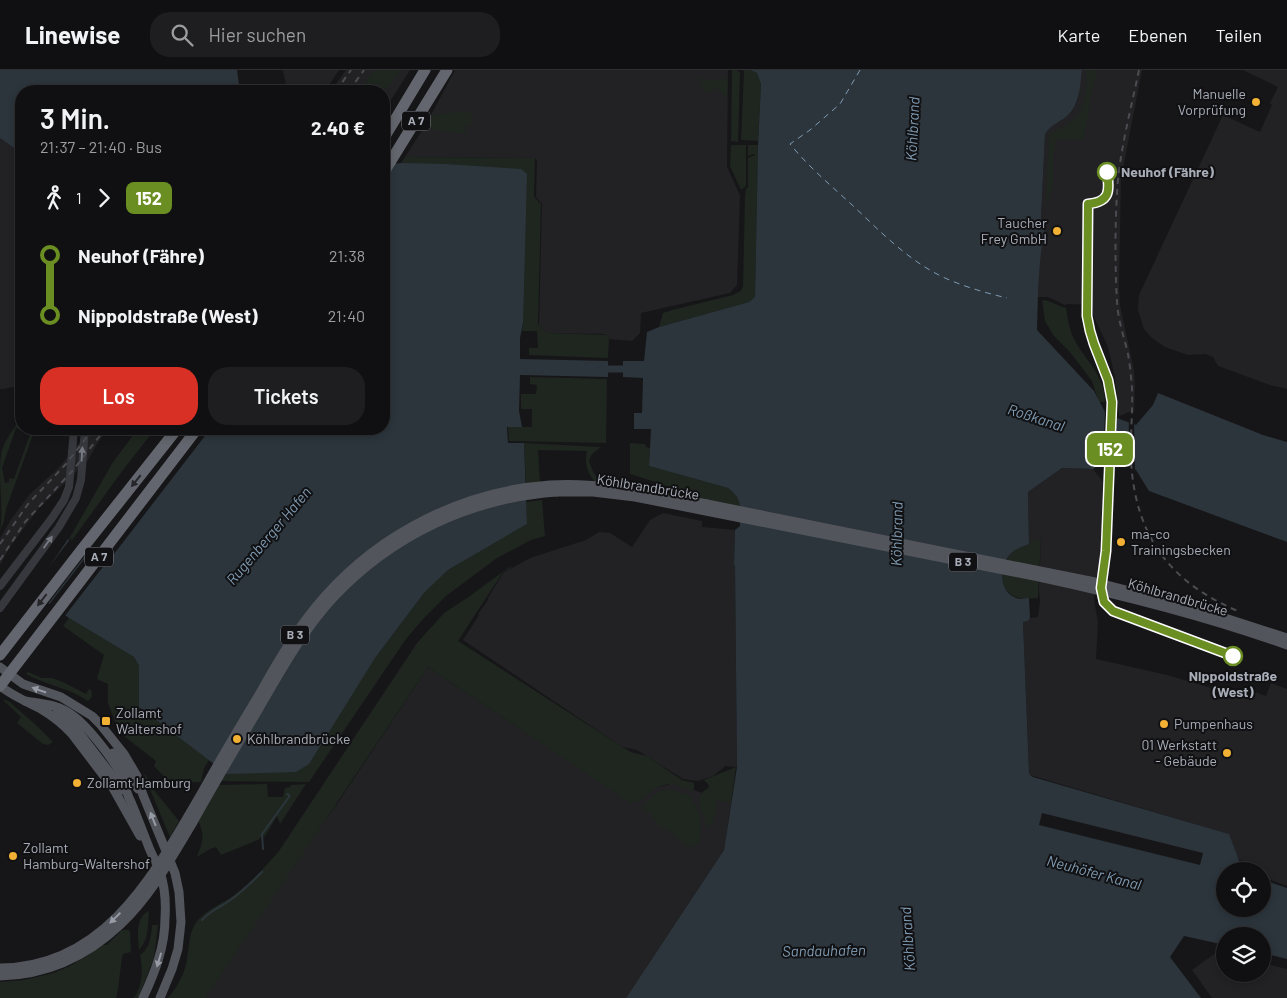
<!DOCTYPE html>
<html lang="de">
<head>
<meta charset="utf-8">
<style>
	body { margin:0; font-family:Barlow,sans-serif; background:#1e1e20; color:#f1f3f6; height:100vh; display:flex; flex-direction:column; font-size:19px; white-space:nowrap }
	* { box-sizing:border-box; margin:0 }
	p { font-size:16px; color:#9c9d9f }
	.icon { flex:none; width:28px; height:28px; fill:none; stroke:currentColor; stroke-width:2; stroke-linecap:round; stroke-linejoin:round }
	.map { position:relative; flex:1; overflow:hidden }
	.drawer { position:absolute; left:15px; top:15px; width:375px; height:350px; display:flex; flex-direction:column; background:#101012; border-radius:20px; box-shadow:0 2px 8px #0003,0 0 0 1px #303032 }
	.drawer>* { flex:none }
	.badge { padding:0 10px; border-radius:8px; font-size:18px; line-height:32px }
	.controls { position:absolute; left:1216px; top:792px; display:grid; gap:10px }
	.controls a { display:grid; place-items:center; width:55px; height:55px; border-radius:50%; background:#101012; box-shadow:0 2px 8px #0003,0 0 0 1px #303032; font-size:25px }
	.map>.badge { position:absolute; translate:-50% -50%; box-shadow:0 0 0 2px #fff }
	.legs { display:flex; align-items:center; gap:8px; height:55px; padding:0 25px; font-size:16px }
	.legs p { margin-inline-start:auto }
	.headline { display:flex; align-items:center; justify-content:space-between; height:85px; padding:0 25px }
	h1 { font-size:28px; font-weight:600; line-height:38px }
	.cta { display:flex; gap:10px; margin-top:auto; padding:10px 25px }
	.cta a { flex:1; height:58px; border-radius:20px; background:#d93025; color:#fff; font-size:20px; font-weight:600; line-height:58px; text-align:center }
	.cta a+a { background:#1e1e20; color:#f1f3f6 }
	ul { padding:0 25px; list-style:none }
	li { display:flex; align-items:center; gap:18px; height:60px; font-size:19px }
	li i { display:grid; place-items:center; width:8px; height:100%; margin:0 6px; background:currentColor }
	li i::after { content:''; width:12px; height:12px; margin:-6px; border:4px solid; border-radius:50%; background:#101012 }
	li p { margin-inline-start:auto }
	li:first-child i { background:linear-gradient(#0000 50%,currentColor 0) }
	li:last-child i { background:linear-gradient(currentColor 50%,#0000 0) }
	header { display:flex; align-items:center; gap:30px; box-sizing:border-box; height:70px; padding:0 25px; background:#101012; border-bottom:1px solid #303032 }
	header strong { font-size:24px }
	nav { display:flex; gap:28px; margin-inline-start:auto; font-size:18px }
	.search { width:350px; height:45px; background:#1e1e20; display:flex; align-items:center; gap:12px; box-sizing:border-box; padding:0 18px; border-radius:20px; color:#9c9d9f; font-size:19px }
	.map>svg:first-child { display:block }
	.built { fill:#222225 }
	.green { fill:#1e261f }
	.water { fill:#2c353c }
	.pier { fill:#161618 }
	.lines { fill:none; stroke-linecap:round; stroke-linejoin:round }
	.stream { stroke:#2c353c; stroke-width:2 }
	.canal { stroke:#2c353c; stroke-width:7 }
	.ferry { stroke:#7f9bb3; stroke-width:1; stroke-dasharray:6 5; stroke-linecap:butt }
	.minor { stroke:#37383d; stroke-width:8 }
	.major { stroke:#53555c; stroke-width:9 }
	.highway { stroke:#63666e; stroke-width:11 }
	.rail { stroke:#4a4c52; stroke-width:2; stroke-dasharray:6 5; stroke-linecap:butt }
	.major-bridge { stroke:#53555c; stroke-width:9 }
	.highway-bridge { stroke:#63666e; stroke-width:11 }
	.oneway { fill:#757881 }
	.oneway2 { fill:#26262a }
	.oneway3 { fill:#979ba6 }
	.line-1-casing { stroke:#fff; stroke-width:11 }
	.line-1 { stroke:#6b8e23; stroke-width:8 }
	.poi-dot { fill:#f2b134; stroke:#111113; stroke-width:2 }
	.stop-1-dot { fill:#fff; stroke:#6b8e23; stroke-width:2.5 }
	.labels { text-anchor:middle; stroke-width:4; stroke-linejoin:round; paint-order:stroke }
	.shield { fill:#111113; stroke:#7b7e86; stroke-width:1 }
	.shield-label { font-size:12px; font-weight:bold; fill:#a8adb8 }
	.poi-label { font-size:14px; fill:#a8adb8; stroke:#111113; text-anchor:start }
	.stop-label { font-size:14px; font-weight:bold; fill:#a8adb8; stroke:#111113; text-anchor:start }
	.street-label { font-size:14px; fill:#a8adb8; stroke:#111113 }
	.water-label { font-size:15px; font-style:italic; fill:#7f9bb3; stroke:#111113 }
</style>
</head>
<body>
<header>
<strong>Linewise</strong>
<div class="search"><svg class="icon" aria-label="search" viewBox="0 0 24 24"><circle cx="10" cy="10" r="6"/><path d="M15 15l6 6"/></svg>Hier suchen</div>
<nav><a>Karte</a><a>Ebenen</a><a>Teilen</a></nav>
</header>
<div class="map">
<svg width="1287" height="928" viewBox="0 0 1287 928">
	<rect width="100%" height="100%" fill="#161618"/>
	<!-- built -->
	<g class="built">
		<polygon points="283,0 339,0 325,21 286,21 286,15"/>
		<polygon points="346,0 410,0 384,41 384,21 331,21"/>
		<polygon points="455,0 728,0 727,97 740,125 737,215 730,223 641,243 640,263 632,271 609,269 607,265 604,264 547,263 539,255 542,134 536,127 537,90 535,88 405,87 425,56"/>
		<polygon points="1082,0 1142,0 1121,109 1119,217 1120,235 1134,301 1135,316 1134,342 1129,342 1119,346 1115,308 1108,277 1093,245 1093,235 1067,234 1065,235 1048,227 1038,227 1039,200 1042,173 1045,158 1041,156 1041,148 1045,63 1047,59 1067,45 1072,41 1077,31"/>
		<polygon points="1243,0 1287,0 1287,319 1270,315 1218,296 1213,287 1205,284 1188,285 1165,277 1152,268 1144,259 1138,240 1139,225 1223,45 1260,62 1272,35 1270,33 1278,17"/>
		<polygon points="0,68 21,83 21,307 14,317 3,319 0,319"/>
		<polygon points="90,359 108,359 97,374 88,390 39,438 26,455 10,477 0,495 0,468 12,448 30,424 53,403 53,404 67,388"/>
		<polygon points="1062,398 1093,399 1103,412 1100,487 1095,516 1094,530 1098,553 1096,589 1167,605 1252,630 1255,622 1266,626 1271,613 1287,619 1287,816 1263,807 1262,801 1246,801 1241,790 1238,789 1228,764 1030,705 1029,700 1023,552 1028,551 1030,548 1038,547 1040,531 1039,521 1041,468 1029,474 1028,422"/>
		<polygon points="663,443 702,451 702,457 735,460 734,494 735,496 737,697 725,696 722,699 713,706 698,711 683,709 637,680 622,677 463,570 479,545 478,544 488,530 488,528 503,503 530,488 586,470 599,462 610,463 632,477 650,450"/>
		<polygon points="428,597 622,727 674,713 731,733 724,780 626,928 198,928 339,731"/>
		<polygon points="1217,882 1225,884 1225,904 1262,904 1263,893 1287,899 1287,928 1212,928 1192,900"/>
	</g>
	<!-- green -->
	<g class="green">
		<polygon points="374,0 401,0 384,22 360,21"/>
		<polygon points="732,0 736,0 740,2 738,72 731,71"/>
		<polygon points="742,0 750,0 757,3 761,14 758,71 741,70 744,1"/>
		<path d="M1087,0h11l-6,19 -8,50h-27l-4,16v32l-7,18 3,-70c10,-6 27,-14 32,-25 6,-12 5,-27 6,-40z"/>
		<polygon points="701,6 704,10 728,9 727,26 724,26 718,18 705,23 699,8"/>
		<polygon points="465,41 470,42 472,47 473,54 465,56 466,64 435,60 426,57 433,45"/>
		<polygon points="731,75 746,75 746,116 741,120 730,96"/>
		<polygon points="748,75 758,75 755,227 749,232 659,257 663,243 672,240 733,225 741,221 743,216 745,127 746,119 748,117 748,88 755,85 754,84 748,86"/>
		<polygon points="405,87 535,88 534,125 535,128 541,134 538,254 547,263 607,265 609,269 608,288 529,285 529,278 538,278 537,261 522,261 523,253 401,93"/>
		<path d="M1042,230c9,0 15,6 24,8 2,11 3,21 8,31 11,21 31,37 31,63h-6l-7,-21 -22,-29 -16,-16 -9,-15z"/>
		<polygon points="530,307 607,309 606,373 509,371 508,357 532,357 532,339 521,339 521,324 536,324 537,315 530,314"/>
		<path d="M20,350h1l-1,10 -4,-2 -14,40 3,15 4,-1v-4l5,1 18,-50h3l-29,80 -2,12 -4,10c3,-19 0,-39 0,-58 0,-8 0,-16 2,-23 4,-11 11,-21 18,-30z"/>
		<polygon points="138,359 155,359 123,400 70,473 69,469 113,392"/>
		<path d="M524,373l77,4 -9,7 -3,7 4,11 9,13h-5c-9,-13 -13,-18 -10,-34l-49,-1 2,33 -14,1z"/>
		<path d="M630,373l15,1 1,3 4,1 -1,18 79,22c8,6 12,12 12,22l-55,-15 -23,-11 -32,-10z"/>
		<polygon points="542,430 545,466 531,470 497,488 446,526 424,548 406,569 309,712 220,711 226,703 375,588 424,523 448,500 527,454 526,432"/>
		<path d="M1041,468l-3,60c-6,0 -14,2 -19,0 -22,-5 -21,-34 -6,-46 8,-7 19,-10 28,-14z"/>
		<path d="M513,497l-10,5 -45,69 166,107 7,4 16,4 35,24 12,3v6l-1,1c-8,-1 -16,-6 -24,-6 -18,2 -24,19 -39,19l-202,-136 -222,331h-38c9,-11 14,-20 18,-33 3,-14 2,-29 9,-41 10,-15 30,-21 43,-32 15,-12 28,-26 41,-41l138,-208 27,-30 23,-15 41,-30z"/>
		<polygon points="69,548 134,587 139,596 139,637 209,690 204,698 201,712 183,713 172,715 154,696 156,691 119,662 108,633 108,614 97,609 104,585 63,556"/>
		<path d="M28,602l14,6h10l11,4 23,12 3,-5 2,1c2,5 1,8 -3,11 -19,-13 -42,-16 -62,-27z"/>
		<polygon points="3,629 10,632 14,636 36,655 53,672 48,675 43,674 17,653 21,647 4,631"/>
		<path d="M736,697l-5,36 -13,-3c-4,13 0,18 -10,29 -2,-10 -14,-27 -6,-36 2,-3 5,-4 7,-6l-1,-3 -4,-4z"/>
		<polygon points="145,704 153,719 179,751 170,767 144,705"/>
		<path d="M267,714l1,13h15l2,-9 5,-1 1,-2 15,-1 -26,40 -3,-8 -12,20 -4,1 -3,3 -37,15 -5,-8 -6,2 -13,8c6,-17 8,-20 1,-37l20,-35z"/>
		<path d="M664,720c7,0 17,2 24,6 11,7 16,34 12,46l-4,1 -2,4 -3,1 -7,-4 -13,-13 -14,-6 -7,-12 -9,-4c5,-9 13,-14 23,-19z"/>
		<path d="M149,841c-1,13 0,29 -10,39 -1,-13 -4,-33 10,-39z"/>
		<path d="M152,855h6l-4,33 -16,40h-4c9,-13 9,-29 6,-43 10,-6 11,-19 12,-30z"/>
		<polygon points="122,860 129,860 130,862 131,882 123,884 122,887 118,919 116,928 0,928 0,912 24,910 53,903 70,896 90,884 102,875 107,875"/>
	</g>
	<!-- water -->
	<g class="water">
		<polygon points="0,0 237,0 240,21 21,21 21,83 0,68"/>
		<path d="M750,0h332c-2,15 -2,35 -15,46 -7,6 -17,9 -22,18l-4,84v8l4,2c-7,34 -7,68 -8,102l57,61 12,23 30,11 17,-20 5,-12 105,42 24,7v100l-138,-51 -13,-21 -17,-7 -17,-1 -9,7 -31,-1 -34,24 1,52c-9,3 -18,7 -23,16 -8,14 -4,36 14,39 3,0 6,-1 9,-1l1,20 -2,3 -5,1 6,150 1,3 3,2 196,57 14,37h-18v38h37l1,-29 24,8v71l-24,-6 -1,-17h-37v9l-41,-9 -14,21 31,41h-575l98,-148 13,-83 -2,-201 -1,-2 1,-34 5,-4c0,-17 3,-27 -12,-38l-79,-22 2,-37h-17v-16h8l1,-35 -20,-1v-16h21l3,-29 12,-5 90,-25 6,-5 3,-152 3,-61 -4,-11z"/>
		<polygon points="401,93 445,94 521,99 527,104 523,253 520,268 520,289 608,291 608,307 520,305 519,341 522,357 507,357 508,373 524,373 527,454 448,500 424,523 375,588 309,694 296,702 227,704 139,637 139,596 134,587 69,548 44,530 41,509 68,469 71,473 104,497 204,367 194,359 384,359 384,95"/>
	</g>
	<!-- pier -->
	<g class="pier">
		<polygon points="1105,341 1115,345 1114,393 1103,393"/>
		<polygon points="1129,350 1134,352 1135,402 1129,400 1128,387"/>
		<polygon points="192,359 210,359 64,547 48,536 89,483 103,494 200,367"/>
		<polygon points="71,468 72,471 88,482 47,535 42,532 38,524 40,520 39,510"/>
		<polygon points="1042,743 1203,783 1200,795 1039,755"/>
	</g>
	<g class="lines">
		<!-- stream -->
		<g class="stream">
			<polyline points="263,779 262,764 289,727 289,725 287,724"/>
			<path d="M202,850c8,-9 17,-12 27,-19 12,-8 23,-19 33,-29"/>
		</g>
		<!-- canal -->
		<polyline class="canal" points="601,299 632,299"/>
		<!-- ferry -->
		<path class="ferry" d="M860,0l-20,34 -30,26 -20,14c18,22 39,40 60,59 29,27 58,58 95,75 20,9 41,15 62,20"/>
		<!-- minor -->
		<g class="minor">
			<polyline points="0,516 52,448 64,430 69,417 74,359"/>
			<polyline points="0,538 59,457 76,428 81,410 85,359"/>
		</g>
		<!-- major -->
		<g class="major">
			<path d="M557,422h36l42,5 404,80c84,18 167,39 248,68"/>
			<polyline points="707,434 1095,512 1188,536 1287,568"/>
			<polyline points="0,597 23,614 61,627 92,646 100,654 124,684 137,706 143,725 175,803 179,822 181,852 178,879 172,899 160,928"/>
			<path d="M0,616c13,10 27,16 41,23 12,7 22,15 31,25l41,54 27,48"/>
			<path d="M25,631c17,3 32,3 47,14 14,9 41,44 48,58 5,10 6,20 11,29 6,14 11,28 17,43 3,9 9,18 12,27 5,15 6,31 5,46 0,29 -10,54 -22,80"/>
			<polyline points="57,643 67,650 77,660 123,720"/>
			<polyline points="113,683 138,719"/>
		</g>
		<!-- highway -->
		<g class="highway">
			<polyline points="384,68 425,0"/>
			<polyline points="384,102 447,0"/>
			<polyline points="0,585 82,479 177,359"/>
		</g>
		<!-- rail -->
		<g class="rail">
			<path d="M1139,0c-8,39 -20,83 -22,123 -2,34 -2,74 0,109 1,18 7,35 11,52 2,11 3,23 4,34 1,24 -2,48 -1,72 4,76 39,123 109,152"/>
			<polyline points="336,21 351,0"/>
			<polyline points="349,21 364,0"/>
			<polyline points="0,474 28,434 66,394 93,359"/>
			<polyline points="0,490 25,452 74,399 105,359"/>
		</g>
		<!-- major-bridge -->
		<g class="major-bridge">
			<path d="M0,898c106,-1 154,-94 201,-174 19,-34 39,-68 59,-101 19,-34 39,-68 65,-97 57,-64 139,-105 225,-111 54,-3 105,9 157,19"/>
			<path d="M0,906c46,-1 86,-19 120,-51 30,-28 51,-66 72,-101 21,-38 43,-75 65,-112 23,-40 45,-80 76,-114 59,-63 138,-100 224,-106"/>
		</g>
		<!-- highway-bridge -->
		<polyline class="highway-bridge" points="0,616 197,359"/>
	</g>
	<!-- one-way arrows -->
	<defs><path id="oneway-solid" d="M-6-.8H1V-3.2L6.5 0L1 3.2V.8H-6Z" transform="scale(1.25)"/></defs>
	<g class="oneway">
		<use href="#oneway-solid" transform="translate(82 384) rotate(-86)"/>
		<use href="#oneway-solid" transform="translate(48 472) rotate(-54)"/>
	</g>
	<g class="oneway2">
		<use href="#oneway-solid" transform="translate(136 411) rotate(129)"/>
		<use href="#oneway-solid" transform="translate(42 530) rotate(128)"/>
	</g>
	<g class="oneway3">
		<use href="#oneway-solid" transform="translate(39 620) rotate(-161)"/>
		<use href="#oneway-solid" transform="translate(153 749) rotate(-112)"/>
		<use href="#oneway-solid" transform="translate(115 848) rotate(136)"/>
		<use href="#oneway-solid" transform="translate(159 890) rotate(107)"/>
	</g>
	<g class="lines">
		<!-- line-1 casing -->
		<g class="line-1-casing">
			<path id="line-1" d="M1107,102c3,19 3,30 -19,32l-1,112 3,15 4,13 14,36 4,22 -6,149 -5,37 3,14 9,9 120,45"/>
		</g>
		<!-- line-1 -->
		<use href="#line-1" class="line-1"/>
	</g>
	<!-- markers -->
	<g class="poi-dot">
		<circle cx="1256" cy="32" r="5"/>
		<circle cx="1057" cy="161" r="5"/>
		<circle cx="1121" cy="472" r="5"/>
		<rect x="101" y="646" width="10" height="10" rx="2.5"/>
		<circle cx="1164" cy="654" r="5"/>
		<circle cx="237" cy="669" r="5"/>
		<circle cx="1227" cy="683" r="5"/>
		<circle cx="77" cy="713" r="5"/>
		<circle cx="13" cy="786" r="5"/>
	</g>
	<g class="stop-1-dot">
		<circle cx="1107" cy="102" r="9"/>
		<circle cx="1233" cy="586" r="9"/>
	</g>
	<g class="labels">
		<!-- shield labels -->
		<g class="shield">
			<rect x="402" y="41.5" width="28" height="19" rx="4"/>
			<rect x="85" y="477.5" width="28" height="19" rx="4"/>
			<rect x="949" y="482.5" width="28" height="19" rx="4"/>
			<rect x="281" y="555.5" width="28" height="19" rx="4"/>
		</g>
		<g class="shield-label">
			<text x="416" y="55">A 7</text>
			<text x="99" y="491">A 7</text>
			<text x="963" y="496">B 3</text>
			<text x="295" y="569">B 3</text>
		</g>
		<!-- poi labels -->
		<g class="poi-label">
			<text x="1246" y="29" text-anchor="end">Manuelle<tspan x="1246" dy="16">Vorprüfung</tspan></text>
			<text x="1047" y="158" text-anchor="end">Taucher<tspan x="1047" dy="16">Frey GmbH</tspan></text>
			<text x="1131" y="469">ma-co<tspan x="1131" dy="16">Trainingsbecken</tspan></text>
			<text x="116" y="648">Zollamt<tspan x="116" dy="16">Waltershof</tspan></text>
			<text x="1174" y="659">Pumpenhaus</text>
			<text x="247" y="674">Köhlbrandbrücke</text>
			<text x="1217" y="680" text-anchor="end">01 Werkstatt<tspan x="1217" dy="16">- Gebäude</tspan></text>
			<text x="87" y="718">Zollamt Hamburg</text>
			<text x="23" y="783">Zollamt<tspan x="23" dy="16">Hamburg-Waltershof</tspan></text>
		</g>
		<!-- stop labels -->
		<g class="stop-label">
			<text x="1121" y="107">Neuhof (Fähre)</text>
			<text x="1233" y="611" text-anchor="middle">Nippoldstraße<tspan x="1233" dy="16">(West)</tspan></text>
		</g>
		<!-- street labels -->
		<g class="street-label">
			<text transform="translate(648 417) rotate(9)" y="5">Köhlbrandbrücke</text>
			<text transform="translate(1178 527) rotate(16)" y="5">Köhlbrandbrücke</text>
		</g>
		<!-- water labels -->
		<g class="water-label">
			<text transform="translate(913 59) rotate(-87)" y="5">Köhlbrand</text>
			<text transform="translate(1036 348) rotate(18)" y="5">Roßkanal</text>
			<text transform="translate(897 464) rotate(-89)" y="5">Köhlbrand</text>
			<text transform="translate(269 466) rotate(-50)" y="5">Rugenberger Hafen</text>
			<text transform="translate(1094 803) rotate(15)" y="5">Neuhöfer Kanal</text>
			<text transform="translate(908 869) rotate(-94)" y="5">Köhlbrand</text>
			<text transform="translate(824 881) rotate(-1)" y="5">Sandauhafen</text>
		</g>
	</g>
</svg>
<div class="controls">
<a><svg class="icon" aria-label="locate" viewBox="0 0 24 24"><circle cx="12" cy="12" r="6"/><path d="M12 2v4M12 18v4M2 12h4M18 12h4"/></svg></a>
<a><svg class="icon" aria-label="layers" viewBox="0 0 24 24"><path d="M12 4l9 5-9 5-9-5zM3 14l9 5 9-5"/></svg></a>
</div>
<b class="badge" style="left:1110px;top:379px;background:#6b8e23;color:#fff">152</b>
<section class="drawer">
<div class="headline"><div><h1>3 Min.</h1><p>21:37 – 21:40 · Bus</p></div><b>2.40 €</b></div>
<div class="legs"><svg class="icon" aria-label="walk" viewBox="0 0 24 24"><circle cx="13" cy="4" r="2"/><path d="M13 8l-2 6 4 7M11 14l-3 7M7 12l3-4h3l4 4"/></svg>1<svg class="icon" aria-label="forward" viewBox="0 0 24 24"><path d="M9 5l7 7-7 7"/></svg><b class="badge" style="background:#6b8e23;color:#fff">152</b></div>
<ul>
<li><i style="color:#6b8e23"></i><b>Neuhof (Fähre)</b><p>21:38</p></li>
<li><i style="color:#6b8e23"></i><b>Nippoldstraße (West)</b><p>21:40</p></li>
</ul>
<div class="cta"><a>Los</a><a>Tickets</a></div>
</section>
</div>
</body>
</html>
